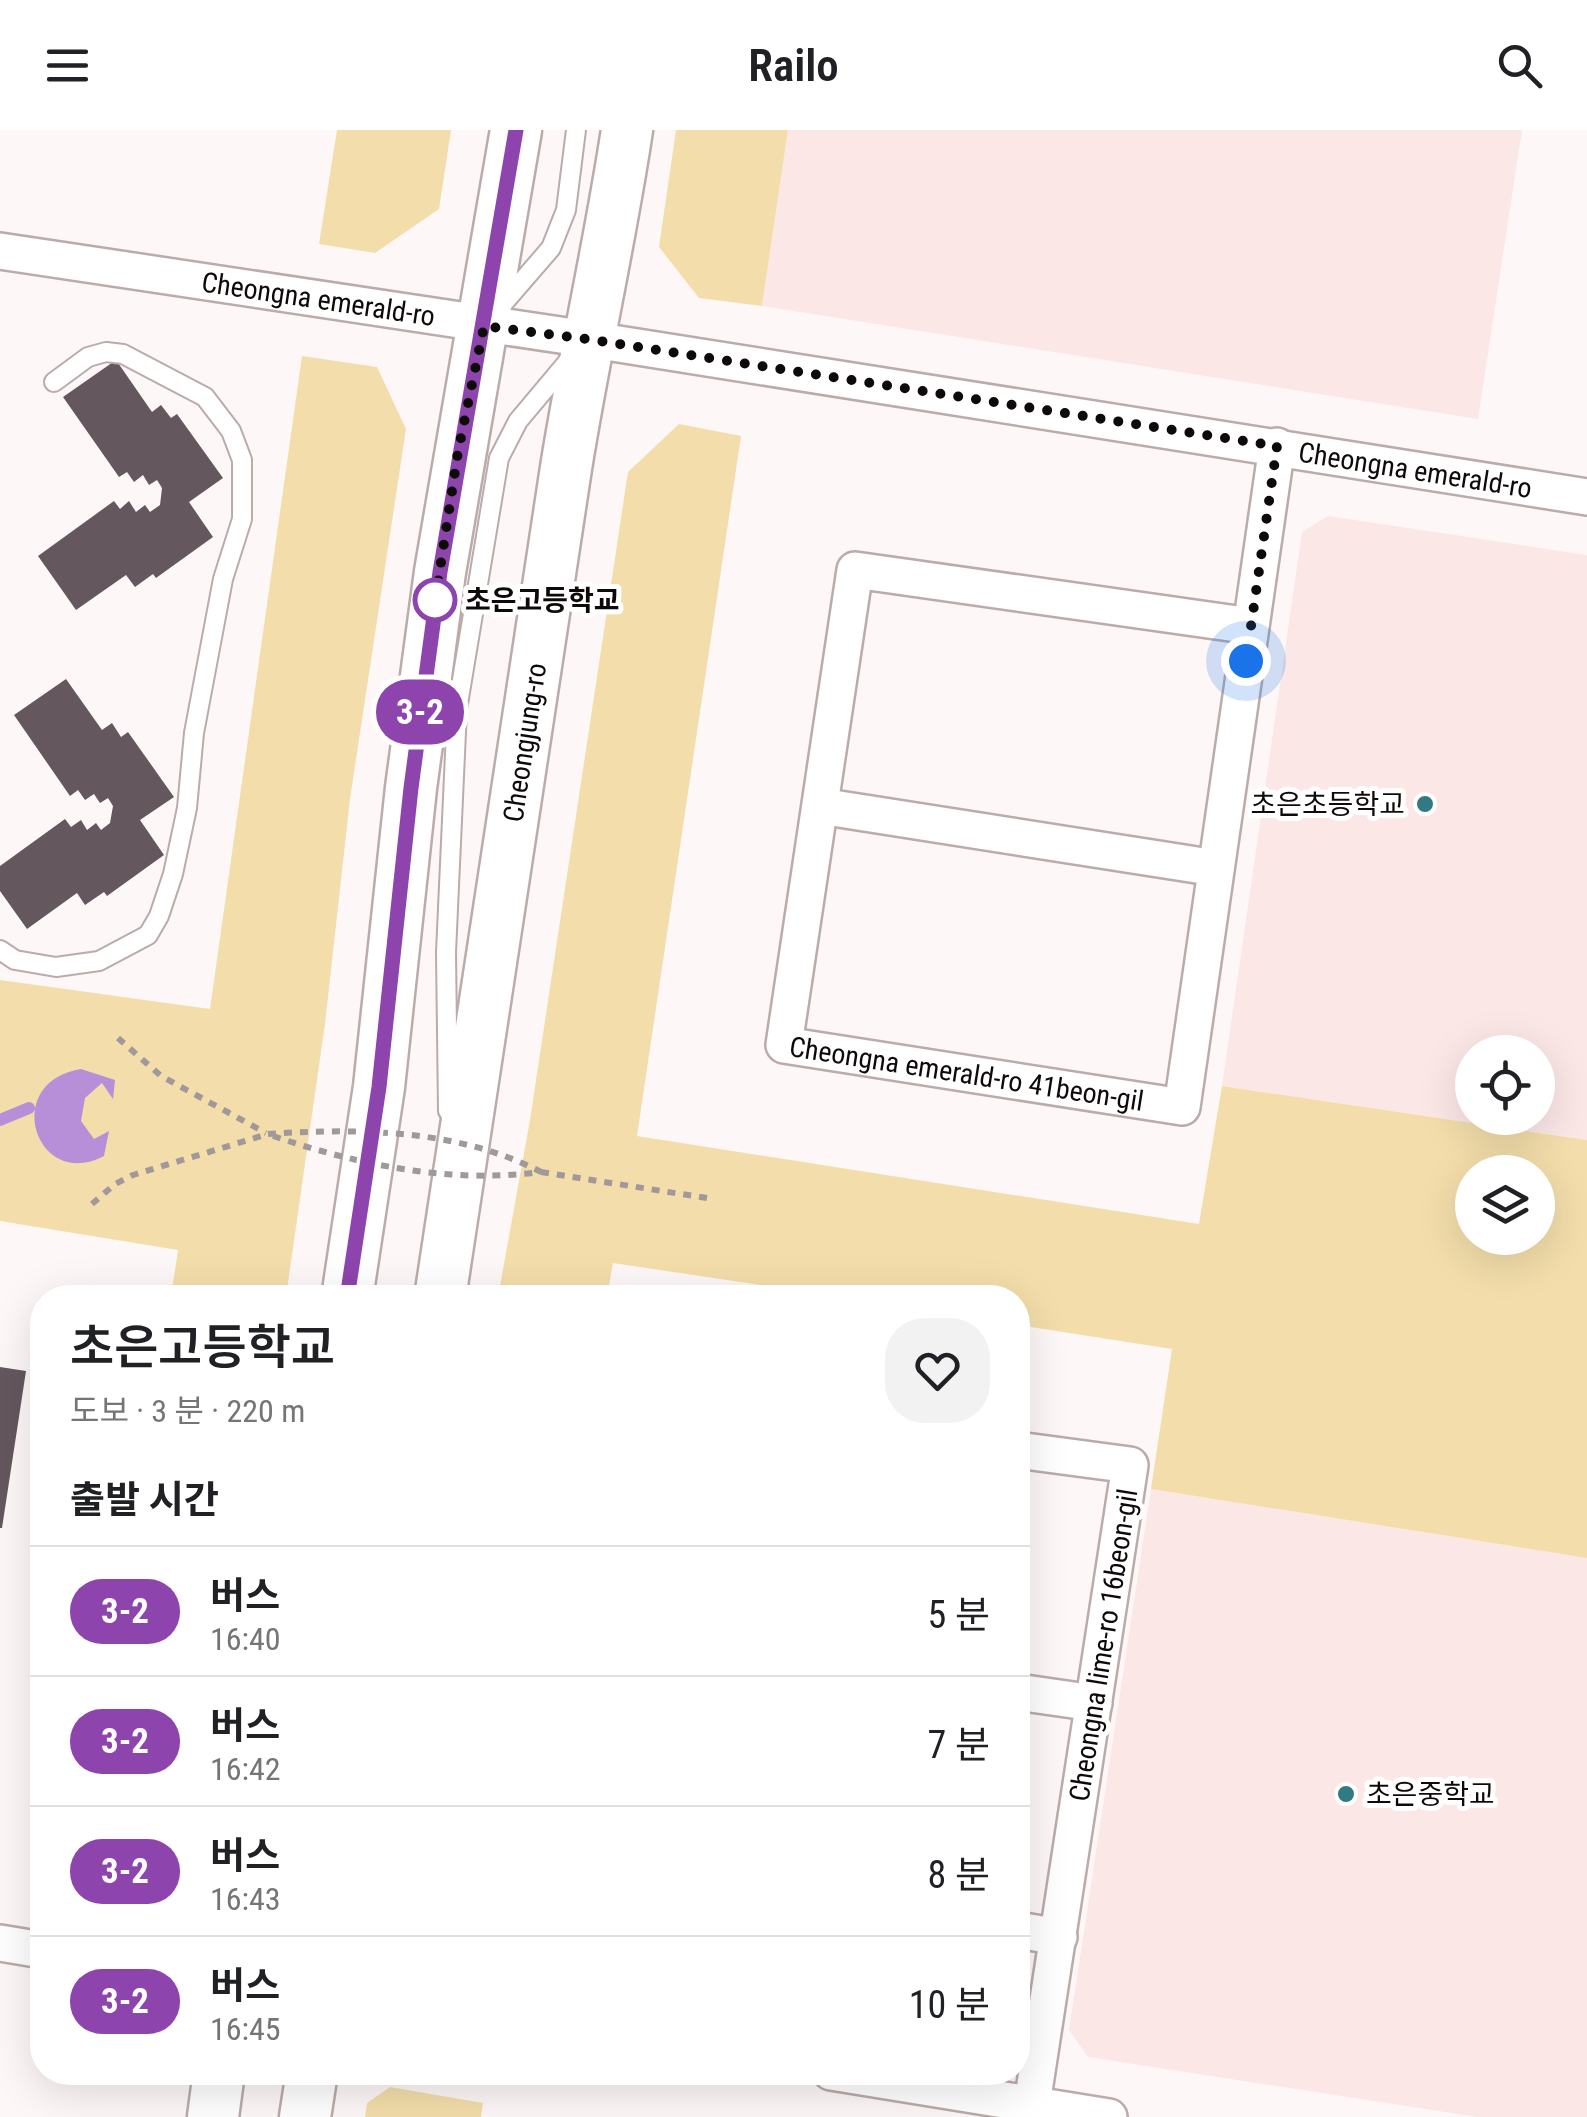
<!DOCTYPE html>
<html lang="ko">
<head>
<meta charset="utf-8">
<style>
	body { margin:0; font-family:"Roboto Condensed","Noto Sans KR",sans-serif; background:#f2f2f2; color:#202124; height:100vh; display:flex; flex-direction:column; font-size:38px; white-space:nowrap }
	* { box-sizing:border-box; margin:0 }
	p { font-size:32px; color:#757577 }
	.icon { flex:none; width:55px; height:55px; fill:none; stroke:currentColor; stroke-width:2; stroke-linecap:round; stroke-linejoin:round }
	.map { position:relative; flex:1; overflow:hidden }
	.drawer { position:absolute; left:30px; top:1155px; width:1000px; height:800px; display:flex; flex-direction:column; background:#fff; border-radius:40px; box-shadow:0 10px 40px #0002 }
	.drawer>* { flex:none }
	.badge { padding:0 20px; border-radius:32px; font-size:35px; line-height:65px }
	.buttons { position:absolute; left:1455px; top:905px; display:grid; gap:20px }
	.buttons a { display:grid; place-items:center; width:100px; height:100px; border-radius:50%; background:#fff; box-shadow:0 10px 40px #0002; font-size:50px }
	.you { position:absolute; width:50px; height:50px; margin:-25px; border:8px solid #fff; border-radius:50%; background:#1a73e8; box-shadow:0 0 0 15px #1a73e833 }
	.map>.badge { position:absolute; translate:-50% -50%; box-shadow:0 0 0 5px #fff }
	h2 { padding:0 40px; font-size:38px; line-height:90px }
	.round { display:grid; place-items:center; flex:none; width:105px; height:105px; border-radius:40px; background:#f2f2f2 }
	.head { display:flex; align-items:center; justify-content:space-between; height:170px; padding:0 40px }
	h1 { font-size:48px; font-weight:600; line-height:75px }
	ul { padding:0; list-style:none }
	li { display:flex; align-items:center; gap:30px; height:130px; padding:0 40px; border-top:2px solid #e0e0e0 }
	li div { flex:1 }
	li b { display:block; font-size:38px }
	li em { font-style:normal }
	li .badge { min-width:110px; font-weight:700; text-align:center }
	header { display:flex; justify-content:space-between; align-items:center; height:130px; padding:0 40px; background:#fff; font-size:45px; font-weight:600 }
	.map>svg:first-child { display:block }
	.built { fill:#fce7e7; fill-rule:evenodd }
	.green { fill:#f3ddaa; fill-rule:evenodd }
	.water { fill:#b78fd9 }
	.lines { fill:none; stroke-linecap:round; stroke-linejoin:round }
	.stream { stroke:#b78fd9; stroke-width:12 }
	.building { fill:#64585e }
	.lane-casing { stroke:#bbabab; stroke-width:22 }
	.street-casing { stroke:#bbabab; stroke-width:40 }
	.secondary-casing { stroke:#bbabab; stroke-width:55 }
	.path { stroke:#a09999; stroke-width:6; stroke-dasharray:8 8; stroke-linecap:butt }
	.lane { stroke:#fff; stroke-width:18 }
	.street { stroke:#fff; stroke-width:35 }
	.secondary { stroke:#fff; stroke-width:50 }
	.path-bridge { stroke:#a09999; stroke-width:6; stroke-dasharray:8 8; stroke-linecap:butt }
	.line-casing { stroke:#fff; stroke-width:22 }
	.line { stroke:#8e44ad; stroke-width:15 }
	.walk { stroke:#0f0a0a; stroke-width:10; stroke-dasharray:0 18 }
	.stop-dot { fill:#fff; stroke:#8e44ad; stroke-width:5 }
	.poi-dot { fill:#327a81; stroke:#fff; stroke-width:4 }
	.labels { text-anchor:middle; stroke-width:10; stroke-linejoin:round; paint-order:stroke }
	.street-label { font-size:28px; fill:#0f0a0a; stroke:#fff }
	.stop-label { font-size:28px; font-weight:bold; fill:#0f0a0a; stroke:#fff; text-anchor:start }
	.poi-label { font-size:28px; fill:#0f0a0a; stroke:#fff; text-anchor:end }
</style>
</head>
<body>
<header><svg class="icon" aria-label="menu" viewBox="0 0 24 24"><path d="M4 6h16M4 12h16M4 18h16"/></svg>Railo<svg class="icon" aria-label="search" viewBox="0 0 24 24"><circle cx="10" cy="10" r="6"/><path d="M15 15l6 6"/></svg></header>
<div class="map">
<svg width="1587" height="1987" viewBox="0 0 1587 1987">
	<rect width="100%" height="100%" fill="#fef7f7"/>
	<!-- built -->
	<g class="built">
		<polygon points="788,0 1522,0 1478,289 762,176"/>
		<path d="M1328,386l259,39v585l-365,-54 80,-554zM1472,922h66v66h-66z"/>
		<polygon points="1151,1359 1587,1428 1587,1987 1477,1987 1088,1927 1069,1900"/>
	</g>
	<!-- green -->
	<g class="green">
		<polygon points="337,0 451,0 439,79 375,123 319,114"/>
		<polygon points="676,0 788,0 762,176 699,168 659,117"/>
		<polygon points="302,226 377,237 406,299 350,669 325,894 286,1167 171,1167 178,1120 0,1091 0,850 210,879"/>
		<path d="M679,294l62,12 -104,700 562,88 23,-138 365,54v418l-436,-69 21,-140 -154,-24v-27l-178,-1 -227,-34 -6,34h-109l32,-177 98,-648zM1472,1042h66v66h-66z"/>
		<polygon points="390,1957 483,1973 481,1987 365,1987 367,1973"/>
	</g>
	<!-- water -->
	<path class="water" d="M81,939l34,11 -2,19 -11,-16 -17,15 -4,23 13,18 15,-8 -5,25c-68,36 -104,-74 -23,-87z"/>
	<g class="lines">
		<!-- stream -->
		<polyline class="stream" points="0,990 29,978"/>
	</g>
	<!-- building -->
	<g class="building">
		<polygon points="116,230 152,282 161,275 171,288 177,284 223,348 189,372 213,407 156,448 153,444 135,457 126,445 76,480 38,426 114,371 120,379 129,371 136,382 145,375 150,382 160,375 162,358 157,350 149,355 143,345 134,352 127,342 119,347 63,267"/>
		<polygon points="66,549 102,600 112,593 121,607 128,602 174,667 140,690 164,725 107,766 104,762 85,775 77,763 27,799 0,761 0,736 65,689 71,697 81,690 87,700 96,693 101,700 110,693 113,676 108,668 100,673 94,664 85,670 78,660 70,666 14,585"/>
		<polygon points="0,1237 26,1241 2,1398 0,1398"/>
	</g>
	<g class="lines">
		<!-- lane casing -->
		<g class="lane-casing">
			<g id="lane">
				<polyline points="500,177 551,118 566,80 576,0"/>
				<polyline points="0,820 15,830 56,837 99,831 148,805 159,786 173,744 187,678 194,603 223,449 242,389 242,330 231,301 205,267 123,224 106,222 88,227 54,252"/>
				<polyline points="448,981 446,822 457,580 499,328 518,291 570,229"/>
			</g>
		</g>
		<!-- street casing -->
		<g class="street-casing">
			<g id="street">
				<path id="s1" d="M0,121l587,88 1000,158"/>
				<path id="s2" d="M1251,496l-396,-56 -71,475 398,62 95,-661"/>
				<polyline points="820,676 1216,738"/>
				<polyline points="1018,1320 1130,1335 1032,1974"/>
				<polyline points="1018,1562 1094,1573"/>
				<polyline points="1018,1800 1059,1807"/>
				<polyline points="0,1813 42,1820"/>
				<polyline points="831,1942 1109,1987"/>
			</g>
		</g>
		<!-- secondary casing -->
		<g class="secondary-casing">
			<g id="secondary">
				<polyline points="347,1168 379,957 411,658 440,442 516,0"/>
				<path id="s3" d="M440,1168l126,-830c18,-113 44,-225 61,-338"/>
				<polyline points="213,1987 219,1942"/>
				<polyline points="305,1987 312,1942"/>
			</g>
		</g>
		<!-- path -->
		<g class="path">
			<polyline points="118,908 161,946 266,1003"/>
			<polyline points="541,1042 713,1069"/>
			<polyline points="92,1074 115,1054 133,1045 268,1004"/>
		</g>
		<!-- lane -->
		<use href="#lane" class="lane"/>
		<!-- street -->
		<use href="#street" class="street"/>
		<!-- secondary -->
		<use href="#secondary" class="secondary"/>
		<!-- path-bridge -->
		<g class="path-bridge">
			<path d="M268,1004c91,-6 190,-5 273,38"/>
			<path d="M273,1006c86,29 177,48 268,36"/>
		</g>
	</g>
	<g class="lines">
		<!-- line casing -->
		<g class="line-casing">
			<polyline id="line" points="347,1168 379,957 411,658 440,442 516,0"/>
		</g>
		<!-- line -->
		<use href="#line" class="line"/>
		<!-- walk -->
		<polyline class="walk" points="435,470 434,478 458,322 484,196 587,209 1277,316 1246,531"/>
	</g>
	<!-- markers -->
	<circle class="stop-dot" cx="435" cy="470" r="20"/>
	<g class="poi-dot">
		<circle cx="1425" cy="674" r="10"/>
		<circle cx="1346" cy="1664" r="10"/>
	</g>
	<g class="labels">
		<!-- street labels -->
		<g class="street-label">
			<text dy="10" stroke="none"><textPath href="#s1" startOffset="322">Cheongna emerald-ro</textPath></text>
			<text dy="10" stroke="none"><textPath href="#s1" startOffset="1432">Cheongna emerald-ro</textPath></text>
			<text dy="10" stroke="none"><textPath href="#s3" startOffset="562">Cheongjung-ro</textPath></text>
			<text dy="10" stroke="none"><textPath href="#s2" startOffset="1065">Cheongna emerald-ro 41beon-gil</textPath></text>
			<text transform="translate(1103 1515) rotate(-81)" y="10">Cheongna lime-ro 16beon-gil</text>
		</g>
		<!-- stop labels -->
		<g class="stop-label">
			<text x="465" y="480">초은고등학교</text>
		</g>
		<!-- poi labels -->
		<g class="poi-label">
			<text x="1405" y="684">초은초등학교</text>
			<text x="1366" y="1674" text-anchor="start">초은중학교</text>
		</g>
	</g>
</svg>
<div class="buttons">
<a><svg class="icon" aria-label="locate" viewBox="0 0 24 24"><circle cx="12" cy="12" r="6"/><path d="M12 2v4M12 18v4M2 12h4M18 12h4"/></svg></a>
<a><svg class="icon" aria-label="layers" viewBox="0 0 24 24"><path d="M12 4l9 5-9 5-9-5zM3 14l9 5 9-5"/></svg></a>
</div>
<div class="you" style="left:1246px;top:531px"></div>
<b class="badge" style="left:420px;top:582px;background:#8e44ad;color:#fff">3-2</b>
<section class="drawer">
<div class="head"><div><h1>초은고등학교</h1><p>도보 · 3 분 · 220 m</p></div><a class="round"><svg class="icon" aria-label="heart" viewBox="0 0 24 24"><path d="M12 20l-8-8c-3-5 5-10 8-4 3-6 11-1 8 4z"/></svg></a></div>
<h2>출발 시간</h2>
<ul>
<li><span class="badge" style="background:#8e44ad;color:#fff">3-2</span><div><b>버스</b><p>16:40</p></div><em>5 분</em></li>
<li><span class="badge" style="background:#8e44ad;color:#fff">3-2</span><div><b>버스</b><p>16:42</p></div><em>7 분</em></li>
<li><span class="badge" style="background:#8e44ad;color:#fff">3-2</span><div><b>버스</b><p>16:43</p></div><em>8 분</em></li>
<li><span class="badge" style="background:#8e44ad;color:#fff">3-2</span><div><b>버스</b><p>16:45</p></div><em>10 분</em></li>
</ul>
</section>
</div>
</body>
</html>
